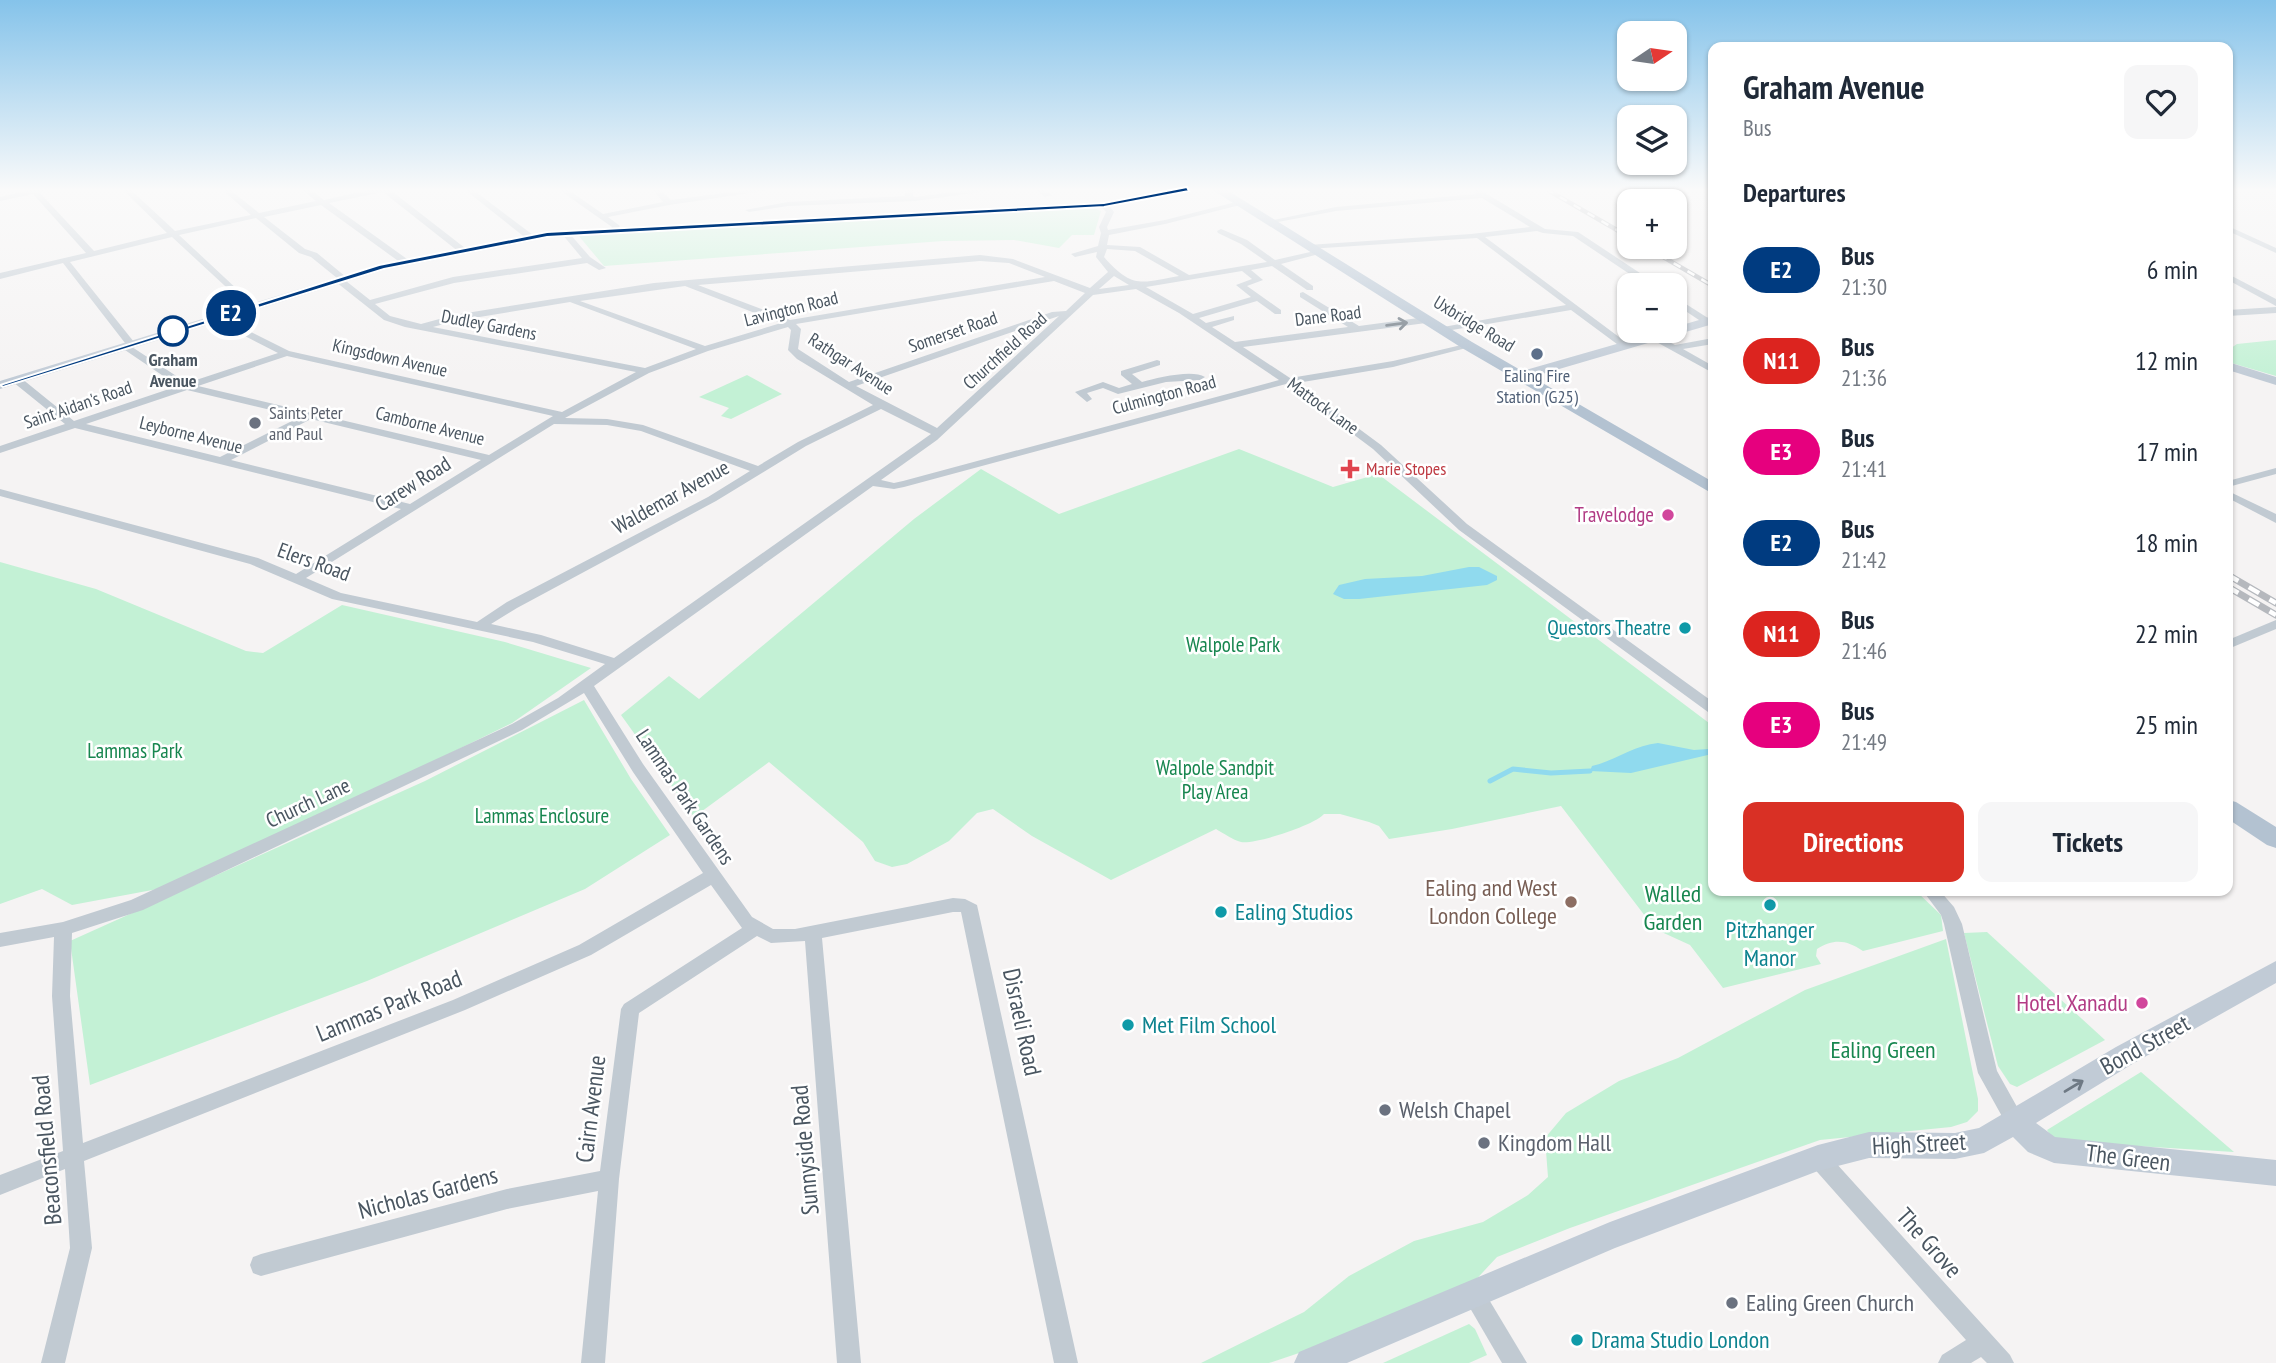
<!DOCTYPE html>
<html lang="en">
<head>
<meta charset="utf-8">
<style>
	body { margin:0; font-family:"PT Sans Narrow",sans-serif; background:#f6f6f7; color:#1f2937; height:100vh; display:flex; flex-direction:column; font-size:26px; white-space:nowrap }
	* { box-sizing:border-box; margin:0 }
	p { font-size:23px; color:#747a83 }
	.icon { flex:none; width:38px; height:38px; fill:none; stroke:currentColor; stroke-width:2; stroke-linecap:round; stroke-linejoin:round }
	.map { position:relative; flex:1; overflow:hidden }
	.sheet { position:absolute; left:1708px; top:42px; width:525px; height:854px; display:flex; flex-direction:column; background:#fff; border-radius:14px; box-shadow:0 2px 5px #0004 }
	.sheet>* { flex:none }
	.badge { padding:0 14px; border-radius:23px; font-size:24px; line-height:46px }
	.needle { width:46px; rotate:77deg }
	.buttons { position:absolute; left:1617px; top:21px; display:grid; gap:14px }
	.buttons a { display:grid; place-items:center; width:70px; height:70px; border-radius:14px; background:#fff; box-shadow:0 2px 5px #0004; font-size:35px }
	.map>.badge { position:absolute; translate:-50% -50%; box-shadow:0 0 0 4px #fff }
	h2 { padding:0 35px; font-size:26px; line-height:63px }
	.round { display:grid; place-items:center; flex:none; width:74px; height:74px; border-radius:14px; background:#f6f6f7 }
	.head { display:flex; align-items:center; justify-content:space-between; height:119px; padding:0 35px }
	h1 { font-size:33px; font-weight:700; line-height:52px }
	.primary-button { display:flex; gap:14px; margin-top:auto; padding:14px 35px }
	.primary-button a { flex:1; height:80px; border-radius:14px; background:#d93025; color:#fff; font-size:28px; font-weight:700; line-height:80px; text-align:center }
	.primary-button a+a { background:#f6f6f7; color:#1f2937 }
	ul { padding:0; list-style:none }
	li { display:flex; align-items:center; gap:21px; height:91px; padding:0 35px }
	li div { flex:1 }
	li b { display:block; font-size:26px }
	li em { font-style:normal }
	li .badge { min-width:77px; font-weight:700; text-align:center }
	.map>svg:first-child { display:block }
	.green { fill:#c3f1d5 }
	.water { fill:#90daee }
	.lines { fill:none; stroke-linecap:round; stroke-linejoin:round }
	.stream { stroke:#90daee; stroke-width:5 }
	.street { fill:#c1cad2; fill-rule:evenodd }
	.secondary { fill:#c1cbd6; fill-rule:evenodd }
	.primary { fill:#b3c2d1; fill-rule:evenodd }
	.rail-far1-casing { stroke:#b5b8bd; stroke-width:4.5 }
	.rail-casing { stroke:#b5b8bd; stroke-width:7 }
	.rail-far1 { stroke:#fff; stroke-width:2.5; stroke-dasharray:8; stroke-linecap:butt }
	.rail { stroke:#fff; stroke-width:4.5; stroke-dasharray:12; stroke-linecap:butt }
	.oneway { stroke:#6e7983 }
	.oneway2 { stroke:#6e7984 }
	.line { fill:#003b80; stroke:#fff; stroke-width:2 }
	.stop-dot { fill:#fff; stroke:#003b80; stroke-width:3.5 }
	.service-dot { fill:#5c6f8a; stroke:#fff; stroke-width:2.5 }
	.worship-dot { fill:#6b7280; stroke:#fff; stroke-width:2.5 }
	.health-dot { fill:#e0444e; stroke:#fff; stroke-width:2.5 }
	.hotel-dot { fill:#d1479c; stroke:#fff; stroke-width:2.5 }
	.culture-dot { fill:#0f9aa8; stroke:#fff; stroke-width:2.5 }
	.education-dot { fill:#8d6e63; stroke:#fff; stroke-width:2.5 }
	.labels { text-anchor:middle; stroke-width:5; stroke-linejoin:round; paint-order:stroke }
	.far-street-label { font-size:18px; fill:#4a5661; stroke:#fff }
	.far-stop-label { font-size:18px; font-weight:bold; fill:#4a5661; stroke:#fff }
	.far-service-label { font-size:18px; fill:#4e5e75; stroke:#fff }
	.far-worship-label { font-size:18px; fill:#5b616d; stroke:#fff; text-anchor:start }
	.far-health-label { font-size:18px; fill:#be3a42; stroke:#fff; text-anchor:start }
	.street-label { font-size:21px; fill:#4a5661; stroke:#fff }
	.hotel-label { font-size:21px; fill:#b23c85; stroke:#fff; text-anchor:end }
	.culture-label { font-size:21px; fill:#0d838f; stroke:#fff; text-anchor:end }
	.park-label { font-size:21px; fill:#17864f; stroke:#fff }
	.near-education-label { font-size:24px; fill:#785e54; stroke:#fff; text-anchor:end }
	.near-park-label { font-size:24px; fill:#17864f; stroke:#fff }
	.near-culture-label { font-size:24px; fill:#0d838f; stroke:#fff; text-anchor:start }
	.near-hotel-label { font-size:24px; fill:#b23c85; stroke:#fff; text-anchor:end }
	.near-street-label { font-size:24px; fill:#4a5661; stroke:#fff }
	.near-worship-label { font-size:24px; fill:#5b616d; stroke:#fff; text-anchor:start }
</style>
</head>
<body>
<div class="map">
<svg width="2276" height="1363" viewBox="0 0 2276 1363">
	<rect width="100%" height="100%" fill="#f5f3f3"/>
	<!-- green -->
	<g class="green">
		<polygon points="1091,207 1101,211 1094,235 1072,235 1059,248 1014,240 943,241 604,266 578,235"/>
		<polygon points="2276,340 2276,376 2228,362 2228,350 2237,344"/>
		<polygon points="747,375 782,394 731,419 721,416 729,408 699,397"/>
		<path d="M1239,449l94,38 45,-13 335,252v165h203l25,24 2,16 -80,20c-16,-11 -29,-13 -46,-2l-1,7 5,8 -98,24 -33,-43 -35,-16 -94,-123 -109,23 -63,10 -10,-13 -10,-4 -29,-8h-16c-9,11 -70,31 -83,28 -8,-2 -18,-9 -25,-13l-105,51 -79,-44 -39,-27 -16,4 -28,28 -42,23 -15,3 -17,-6 -12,-19 -94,-80 -75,55 -73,-102 48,-39 30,23 215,-180 67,-50 78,45z"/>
		<polygon points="0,562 96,589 246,651 263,653 342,605 505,642 591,668 512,723 283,835 163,888 72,905 42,889 0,904"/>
		<polygon points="584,700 631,779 670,835 585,889 367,981 90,1085 70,941 425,781"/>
		<polygon points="1987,932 2105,1040 2017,1087 2010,1084 1998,1066 1964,933"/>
		<polygon points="1946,939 1978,1099 1978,1111 1967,1122 1951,1127 1820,1140 1570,1228 1497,1257 1457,1300 1269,1363 1201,1363 1304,1312 1349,1276 1414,1241 1483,1222 1528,1195 1548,1177 1545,1138 1566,1113 1619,1081 1678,1058 1805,990"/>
		<polygon points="2141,1072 2234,1152 2055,1141 2047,1130"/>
		<polygon points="1469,1324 1475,1329 1487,1355 1469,1363 1383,1363"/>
	</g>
	<!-- water -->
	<g class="water">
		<polygon points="1469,567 1479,567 1497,576 1497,580 1487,585 1359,599 1344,599 1333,594 1339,585 1365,579 1422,576"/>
		<path d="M1658,743l36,7 14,-1 4,5 -81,19 -41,-2 2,-5c23,-5 42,-21 66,-23z"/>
	</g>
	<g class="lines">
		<!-- stream -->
		<polyline class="stream" points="1490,781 1513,769 1551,773 1590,771"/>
		<!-- street -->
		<g class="street">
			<path d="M34,189h15l-9,4 54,58 73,-18 -45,-44h8l45,42 76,-16 -30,-26h8l30,24 57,-12 -15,-12h9l14,11 49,-11h16l76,59v4h-6l-76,-60 -54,11 78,56v4h-6l-80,-58 -57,12 41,32 12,4 29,24v4l24,19 83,-23 129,-19 -20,-24 6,-4h3l-1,4 20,23 16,11 -7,2 -12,-7 -133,20 -79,21 15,12 31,8 33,-9 200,-32 326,-28 33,4 77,29 18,-16 -12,-15 1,-5 -22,5 -4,-3 27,-8 3,-13 -2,-6 7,-15 -6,-7 1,-2h6l7,9 -7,15 1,3 57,-10 75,-19v4l-75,19 -56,11 -2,10 33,2 49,28 78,-13 -26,-18 -23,-11 -1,-2 4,-2 26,11 28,20 44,-10v4l-38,10 32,22v4h-6l-35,-24 -21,4 12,10 -16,6 34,24v4h-6l-18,-13 -58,17 7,5 28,-7v4l-22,7 23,15 113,-15 -48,-30v-4l3,-1 56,34 67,-9 5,3 -5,3 -183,24 47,31 103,-17 77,-18v4l-77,20 -96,16 84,62 86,79 246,178v12l-5,-2 -249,-182 -86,-81 -87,-65 -382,103 -10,2 -21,-3 -279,200 49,78 109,153 21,12h22l158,-31 12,1 12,6 101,458h-24l-93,-451h-8l-131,26 39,425h-24l-32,-422 -34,2 -14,-7 -118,77 -20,166 -14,184h-24l17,-172 -91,18 -246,67 -8,-3 -3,-8 3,-8 8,-3 246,-65 93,-18 21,-162 3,-5 118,-76 -31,-43 -120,70 -126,55 -381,151 8,87 -27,115h-24l29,-115 -5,-79 -65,26v-20l63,-24 -11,-155 2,-59 -54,10v-14l63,-11 68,-22 381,-176 46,-26 47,-34 -72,-22 -201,-43 -82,-35 -250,-68v-7l258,69 38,16 105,-65 -326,-81 -75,25v-7l65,-22 -52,-42v-4h8l53,43 104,-35 -56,-38v-4l3,-1 -62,-80 -63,16v-6l86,-20 -53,-59 -33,7v-4zM256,218l43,35 12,4 26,21 -1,4 48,38 21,7 231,45 -74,40 -273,-61 -72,-36 -5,3 2,2 64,33 -91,30 -55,-36 4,-3 -2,-2 -64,-80 102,-25 79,73 3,-1v-4l-75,-70zM1107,249l28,2 44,25c-38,7 -47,13 -75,-19zM980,261l29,2 36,14 -255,43 -92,-35zM1242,271l10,8 -16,6 15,12 -58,17 -47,-27zM1114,276l15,9 -30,4zM1054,281l31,12 -19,18 -14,1 -203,70 -51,-33 3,-20 -5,-5zM685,286l96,37 -76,23 -125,-45zM1136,289l43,24 100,67 -376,101 -9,2 -13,-3 56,-40 156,-145zM570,302l126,47 -51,19 -212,-41 22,-6zM1059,316l-122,112 -81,-42 200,-69zM788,327l3,3 -3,20 9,9 76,46 -75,37 -40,24 -115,-41 -36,-6 -42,-1 84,-45 59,-22zM287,356l266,60 -64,39 -291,-69zM187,390l113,27 -80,40 -134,-33zM881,409l50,25 -317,224 -73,-23 -50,-11 26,-16 199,-107 90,-55zM311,419l170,41 -71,44 -179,-44zM554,424l53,1 34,6 109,40 -42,26 -201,105 -30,20 -136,-29 -35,-15zM584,693l49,79 70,101 -124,72 -126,55 -370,143 -13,-147 2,-63 71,-23 379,-180z"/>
			<polygon points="464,189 472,189 533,235 533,239 527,239"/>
			<polygon points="558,189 567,189 603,214 663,202 652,189 660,189 671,200 754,189 778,189 669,205 608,217 620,226 614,232 610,230 612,227"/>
			<polygon points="905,189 913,189 913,196 915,197 976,189 1002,189 915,201 788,206 749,212 745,210 788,202 905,196"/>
			<polygon points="1034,189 1043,189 1052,195 1045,197"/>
			<polygon points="2228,189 2237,189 2228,192"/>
			<polygon points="1474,190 1480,190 1545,229 1578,232 1655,283 1656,285 1646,285 1573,236 1543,233 1537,231 1485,237 1627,343 1627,347 1621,347 1571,310 1440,332 1440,328 1443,327 1566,305 1477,238 1308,249 1304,247 1308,245 1471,234 1530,227 1482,198 1336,211 1268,224 1264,222 1336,207 1476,194"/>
			<polygon points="2228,226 2276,248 2276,253 2228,231"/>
			<polygon points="2228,274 2276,299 2276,306 2228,280"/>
			<polygon points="1675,297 1711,320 1711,324 1705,324 1675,304"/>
			<polygon points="2276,307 2276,313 2228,316 2228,310"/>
			<polygon points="1654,334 1675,345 1713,338 1713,344 1683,349 1713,366 1713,373 1651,339 1651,335"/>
			<path d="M1157,360l3,1v4l-28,9 10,8c15,-4 50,-13 63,-5l-5,3 -34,2 -48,12 -15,-6 -16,5 5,6 -5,3 -12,-10 28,-10 16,6 13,-4 -11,-9v-4z"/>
			<polygon points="2276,468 2276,474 2228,487 2228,481"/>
			<polygon points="2228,491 2276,514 2276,523 2228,498"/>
			<polygon points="2276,620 2276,629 2228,649 2228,640"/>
			<polygon points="1923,891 1940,891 1954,907 1962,924 1997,1071 2026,1123 2023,1129 2016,1132 2009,1129 1978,1073 1944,924 1941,915"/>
			<polygon points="1818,1149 1825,1151 2010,1355 2014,1363 1987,1363 1981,1357 1971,1363 1938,1363 1942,1355 1966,1340 1811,1165 1808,1158 1811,1151"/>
			<polygon points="1474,1285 1482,1288 1527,1363 1502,1363 1463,1296 1466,1288"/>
		</g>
		<!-- secondary -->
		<g class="secondary">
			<polygon points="1169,189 1192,189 1104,208 547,238 384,270 0,389 0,381 378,265 547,232 1104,202"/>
			<polygon points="1713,316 1713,324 1525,379 1520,380 1513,376 1515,373 1662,331 1675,331 1675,327"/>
			<polygon points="2228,362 2276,377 2276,385 2228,370"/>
			<polygon points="2276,961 2276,983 2134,1063 2036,1123 2055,1137 2276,1160 2276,1186 2054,1163 2028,1152 2013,1137 1984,1153 1955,1159 1869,1158 1818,1171 1615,1248 1347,1363 1294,1363 1299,1352 1610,1222 1818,1145 1869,1132 1955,1133 1979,1128 2116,1047"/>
		</g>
		<!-- primary -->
		<g class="primary">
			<polygon points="1192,189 1186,193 1180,190 1180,189"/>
			<polygon points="1211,189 1225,189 1472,342 1713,482 1713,494 1462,348"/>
			<polygon points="2228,800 2236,802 2276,827 2276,848 2267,845 2228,819"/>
		</g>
		<!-- rail-far1 casing -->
		<g class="rail-far1-casing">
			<g id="rail-far1">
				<polyline points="1546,189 1629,237"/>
				<polyline points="1646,247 1713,286"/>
			</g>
		</g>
		<!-- rail casing -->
		<g class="rail-casing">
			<g id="rail">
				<polyline points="2228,575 2276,603"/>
				<polyline points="2228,587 2276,615"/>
			</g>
		</g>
		<!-- rail-far1 -->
		<use href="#rail-far1" class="rail-far1"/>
		<!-- rail -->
		<use href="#rail" class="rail"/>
	</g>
	<!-- one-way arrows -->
	<defs><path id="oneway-shaft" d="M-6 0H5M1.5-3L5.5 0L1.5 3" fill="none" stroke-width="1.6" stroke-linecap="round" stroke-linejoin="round" transform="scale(1.75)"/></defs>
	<use class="oneway" href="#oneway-shaft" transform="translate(1397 324) rotate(-7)"/>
	<use class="oneway2" href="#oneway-shaft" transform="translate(2074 1086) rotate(-31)"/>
	<!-- sky -->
	<linearGradient id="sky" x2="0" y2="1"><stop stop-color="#85c3ea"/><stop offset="0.5" stop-color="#fafafa"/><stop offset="1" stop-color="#fafafa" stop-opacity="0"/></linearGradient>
	<rect width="2276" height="380" fill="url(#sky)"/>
	<!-- line -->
	<polygon class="line" points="1187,187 1189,191 1104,207 547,237 384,269 3,387 0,385 379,265 547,232 1104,203"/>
	<!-- markers -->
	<circle class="stop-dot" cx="173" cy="331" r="14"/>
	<circle class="service-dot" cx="1537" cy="354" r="7"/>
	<g class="worship-dot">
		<circle cx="255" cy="423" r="7"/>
		<circle cx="1385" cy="1110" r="7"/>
		<circle cx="1484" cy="1143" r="7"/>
		<circle cx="1732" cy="1303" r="7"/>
	</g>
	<path class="health-dot" d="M1346.5 458.5h7v7h7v7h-7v7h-7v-7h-7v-7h7z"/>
	<g class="hotel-dot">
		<circle cx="1668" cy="515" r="7"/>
		<circle cx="2142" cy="1003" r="7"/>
	</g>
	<g class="culture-dot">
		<circle cx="1685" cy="628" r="7"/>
		<circle cx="1770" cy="905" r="7"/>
		<circle cx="1221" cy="912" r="7"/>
		<circle cx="1128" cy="1025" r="7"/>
		<circle cx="1577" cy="1340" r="7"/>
	</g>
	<circle class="education-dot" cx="1571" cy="902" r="7"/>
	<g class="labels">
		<!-- far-street labels -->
		<g class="far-street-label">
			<text transform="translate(791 309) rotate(-14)" y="6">Lavington Road</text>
			<text transform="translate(1328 316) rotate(-7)" y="6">Dane Road</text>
			<text transform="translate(1474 324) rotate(31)" y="6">Uxbridge Road</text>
			<text transform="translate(489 325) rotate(11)" y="6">Dudley Gardens</text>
			<text transform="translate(953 332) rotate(-19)" y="6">Somerset Road</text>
			<text transform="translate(1005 351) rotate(-42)" y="6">Churchfield Road</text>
			<text transform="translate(390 358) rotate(13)" y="6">Kingsdown Avenue</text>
			<text transform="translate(851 364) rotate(33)" y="6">Rathgar Avenue</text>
			<text transform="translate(1164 395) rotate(-15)" y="6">Culmington Road</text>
			<text transform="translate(78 405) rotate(-19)" y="6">Saint Aidan's Road</text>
			<text transform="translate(1323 406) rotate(36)" y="6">Mattock Lane</text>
			<text transform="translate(430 426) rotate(14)" y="6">Camborne Avenue</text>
			<text transform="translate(191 435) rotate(14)" y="6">Leyborne Avenue</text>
		</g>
		<!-- far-stop labels -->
		<g class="far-stop-label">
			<text x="173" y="366">Graham<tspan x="173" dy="21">Avenue</tspan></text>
		</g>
		<!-- far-service labels -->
		<g class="far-service-label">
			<text x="1537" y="382">Ealing Fire<tspan x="1537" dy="21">Station (G25)</tspan></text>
		</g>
		<!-- far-worship labels -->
		<g class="far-worship-label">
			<text x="269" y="419">Saints Peter<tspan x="269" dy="21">and Paul</tspan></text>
		</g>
		<!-- far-health labels -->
		<g class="far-health-label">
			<text x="1366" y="475">Marie Stopes</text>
		</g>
		<!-- street labels -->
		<g class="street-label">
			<text transform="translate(413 484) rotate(-32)" y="7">Carew Road</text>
			<text transform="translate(671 497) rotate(-29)" y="7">Waldemar Avenue</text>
			<text transform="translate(314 562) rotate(20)" y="7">Elers Road</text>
			<text transform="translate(685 797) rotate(56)" y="7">Lammas Park Gardens</text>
			<text transform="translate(308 803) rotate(-25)" y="7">Church Lane</text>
		</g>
		<!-- hotel labels -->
		<g class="hotel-label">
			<text x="1654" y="522">Travelodge</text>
		</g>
		<!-- culture labels -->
		<g class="culture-label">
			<text x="1671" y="635">Questors Theatre</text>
		</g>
		<!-- park labels -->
		<g class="park-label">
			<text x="1233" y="652">Walpole Park</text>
			<text x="135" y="758">Lammas Park</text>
			<text x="1215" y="775">Walpole Sandpit<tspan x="1215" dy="24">Play Area</tspan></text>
			<text x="542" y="823">Lammas Enclosure</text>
		</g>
		<!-- near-education labels -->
		<g class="near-education-label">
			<text x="1557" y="896">Ealing and West<tspan x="1557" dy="28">London College</tspan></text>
		</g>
		<!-- near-park labels -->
		<g class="near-park-label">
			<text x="1673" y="902">Walled<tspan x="1673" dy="28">Garden</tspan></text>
			<text x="1883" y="1058">Ealing Green</text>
		</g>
		<!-- near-culture labels -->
		<g class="near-culture-label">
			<text x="1235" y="920">Ealing Studios</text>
			<text x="1770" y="938" text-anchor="middle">Pitzhanger<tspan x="1770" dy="28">Manor</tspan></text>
			<text x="1142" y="1033">Met Film School</text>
			<text x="1591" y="1348">Drama Studio London</text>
		</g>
		<!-- near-hotel labels -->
		<g class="near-hotel-label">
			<text x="2128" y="1011">Hotel Xanadu</text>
		</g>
		<!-- near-street labels -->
		<g class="near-street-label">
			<text transform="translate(389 1006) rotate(-22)" y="8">Lammas Park Road</text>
			<text transform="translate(1022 1022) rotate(78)" y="8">Disraeli Road</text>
			<text transform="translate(2145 1045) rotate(-29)" y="8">Bond Street</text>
			<text transform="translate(591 1109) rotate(-83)" y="8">Cairn Avenue</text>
			<text transform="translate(1919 1144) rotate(-3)" y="8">High Street</text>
			<text transform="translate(47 1150) rotate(-95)" y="8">Beaconsfield Road</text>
			<text transform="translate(805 1150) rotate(-95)" y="8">Sunnyside Road</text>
			<text transform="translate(2128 1158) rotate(7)" y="8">The Green</text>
			<text transform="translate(428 1193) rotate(-15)" y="8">Nicholas Gardens</text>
			<text transform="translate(1929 1243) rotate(48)" y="8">The Grove</text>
		</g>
		<!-- near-worship labels -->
		<g class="near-worship-label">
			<text x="1399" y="1118">Welsh Chapel</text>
			<text x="1498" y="1151">Kingdom Hall</text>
			<text x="1746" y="1311">Ealing Green Church</text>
		</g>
	</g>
</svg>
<div class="buttons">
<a><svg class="needle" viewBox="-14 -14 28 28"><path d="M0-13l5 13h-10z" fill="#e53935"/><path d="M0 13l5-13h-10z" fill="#747a83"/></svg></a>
<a><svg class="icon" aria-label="layers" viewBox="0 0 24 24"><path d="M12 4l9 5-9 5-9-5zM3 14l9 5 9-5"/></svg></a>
<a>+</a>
<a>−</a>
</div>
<b class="badge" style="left:231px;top:313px;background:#003b80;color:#fff">E2</b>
<section class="sheet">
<div class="head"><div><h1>Graham Avenue</h1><p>Bus</p></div><a class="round"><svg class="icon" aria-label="heart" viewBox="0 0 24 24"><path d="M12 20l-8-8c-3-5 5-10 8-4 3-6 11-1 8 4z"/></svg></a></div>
<h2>Departures</h2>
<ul>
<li><span class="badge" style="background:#003b80;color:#fff">E2</span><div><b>Bus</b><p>21:30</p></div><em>6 min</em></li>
<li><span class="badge" style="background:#dc241f;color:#fff">N11</span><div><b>Bus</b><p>21:36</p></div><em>12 min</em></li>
<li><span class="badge" style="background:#e6007e;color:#fff">E3</span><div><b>Bus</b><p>21:41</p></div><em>17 min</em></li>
<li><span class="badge" style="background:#003b80;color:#fff">E2</span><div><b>Bus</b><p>21:42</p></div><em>18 min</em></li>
<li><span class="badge" style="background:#dc241f;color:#fff">N11</span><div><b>Bus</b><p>21:46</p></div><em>22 min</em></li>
<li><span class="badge" style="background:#e6007e;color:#fff">E3</span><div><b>Bus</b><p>21:49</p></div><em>25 min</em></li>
</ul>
<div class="primary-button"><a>Directions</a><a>Tickets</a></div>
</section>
</div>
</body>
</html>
